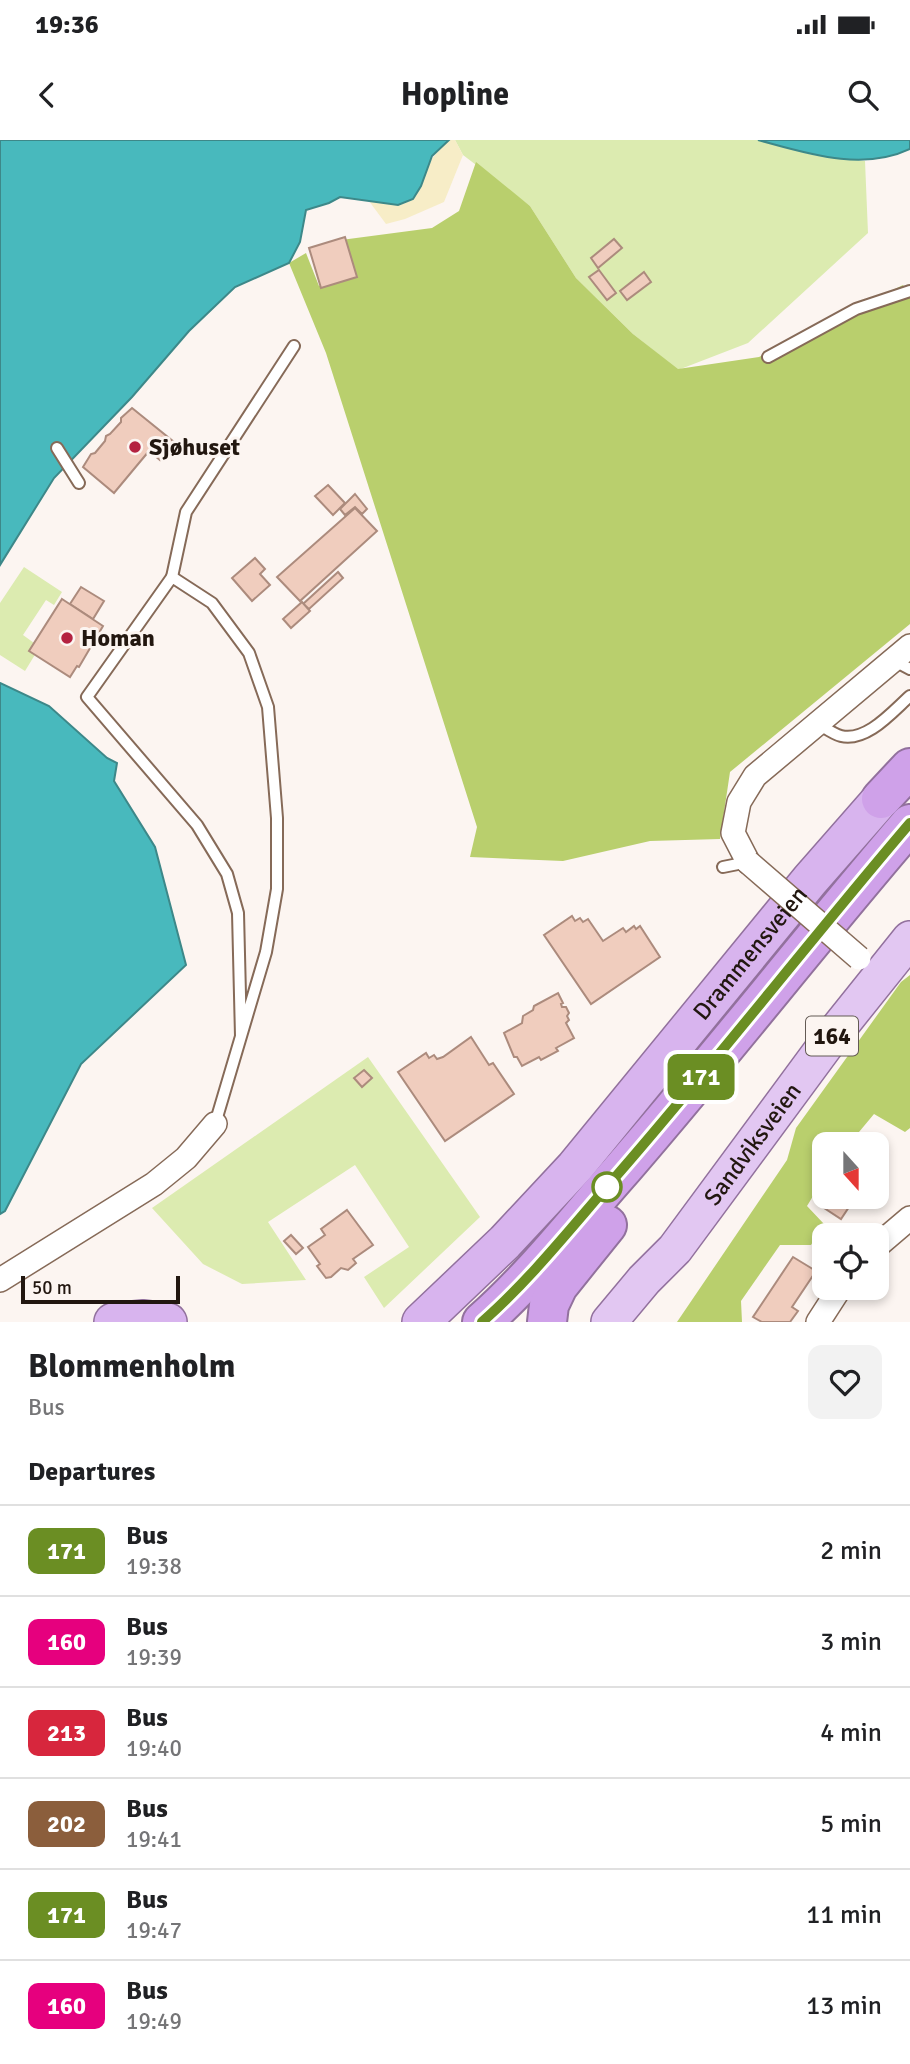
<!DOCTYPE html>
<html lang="en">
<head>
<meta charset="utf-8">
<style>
	body { margin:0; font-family:Signika,sans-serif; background:#f2f2f2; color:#202124; height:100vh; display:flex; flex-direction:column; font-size:26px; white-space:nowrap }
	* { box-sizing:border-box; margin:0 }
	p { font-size:23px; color:#757577 }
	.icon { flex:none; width:38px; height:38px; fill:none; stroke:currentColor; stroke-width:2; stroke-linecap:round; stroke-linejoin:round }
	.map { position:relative; height:1182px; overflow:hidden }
	.sheet { display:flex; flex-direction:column; background:#fff; flex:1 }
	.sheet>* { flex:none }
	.badge { padding:0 14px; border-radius:10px; font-size:24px; line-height:46px }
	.needle { width:46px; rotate:159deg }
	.buttons { position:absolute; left:812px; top:992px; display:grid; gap:14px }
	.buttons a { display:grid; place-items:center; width:77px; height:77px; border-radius:14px; background:#fff; box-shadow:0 4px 10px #0003; font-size:35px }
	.scale { position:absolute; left:21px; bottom:18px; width:159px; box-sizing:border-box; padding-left:7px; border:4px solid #221710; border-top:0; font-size:19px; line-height:24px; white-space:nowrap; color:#221710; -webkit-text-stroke:5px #fcf5f1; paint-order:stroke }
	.map>.badge { position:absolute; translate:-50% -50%; box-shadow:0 0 0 4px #fff }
	h2 { padding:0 28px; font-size:26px; line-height:63px }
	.round { display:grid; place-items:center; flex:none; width:74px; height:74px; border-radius:14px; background:#f2f2f2 }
	.overview { display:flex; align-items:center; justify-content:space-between; height:119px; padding:0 28px }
	h1 { font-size:33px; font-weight:700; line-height:52px }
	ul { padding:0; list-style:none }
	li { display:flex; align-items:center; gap:21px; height:91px; padding:0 28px; border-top:2px solid #e0e0e0 }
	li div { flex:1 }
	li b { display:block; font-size:26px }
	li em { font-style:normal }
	li .badge { min-width:77px; font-weight:700; text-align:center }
	.status { display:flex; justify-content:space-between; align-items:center; height:49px; padding:0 35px; background:#fff; direction:ltr }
	.status svg { height:19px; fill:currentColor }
	header { display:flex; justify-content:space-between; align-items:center; height:91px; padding:0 28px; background:#fff; font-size:32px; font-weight:700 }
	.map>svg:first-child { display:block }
	.green { fill:#dcebb0 }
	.forest { fill:#b9cf6d }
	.sand { fill:#f7edc7 }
	.water { fill:#48b9bd; stroke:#3d8889; stroke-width:2 }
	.building { fill:#f0cdbe; stroke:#ac8b7d; stroke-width:2 }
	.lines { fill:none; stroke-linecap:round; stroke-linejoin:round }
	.service-casing { stroke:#866a58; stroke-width:14 }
	.minor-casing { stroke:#866a58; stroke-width:26 }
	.primary-casing { stroke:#92719d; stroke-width:38 }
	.trunk-casing { stroke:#92719d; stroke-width:40 }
	.motorway-casing { stroke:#92719d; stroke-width:42 }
	.service { stroke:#fff; stroke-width:10 }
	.minor { stroke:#fff; stroke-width:23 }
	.primary { stroke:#e2c7f2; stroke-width:35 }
	.trunk { stroke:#d8b4ee; stroke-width:37 }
	.motorway { stroke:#cfa1e9; stroke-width:38 }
	.minor-bridge-casing { stroke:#866a58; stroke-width:26; stroke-linecap:butt }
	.minor-bridge { stroke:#fff; stroke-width:23 }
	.line-casing { stroke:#fff; stroke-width:16 }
	.line { stroke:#6b8e23; stroke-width:10 }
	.poi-dot { fill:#b42241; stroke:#fcf5f1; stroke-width:2.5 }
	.stop-dot { fill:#fff; stroke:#6b8e23; stroke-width:3.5 }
	.labels { text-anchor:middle; stroke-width:6; stroke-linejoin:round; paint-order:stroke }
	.shield { fill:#fcf5f1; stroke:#635a54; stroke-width:2 }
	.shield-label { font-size:23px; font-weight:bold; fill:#221710 }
	.poi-label { font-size:24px; font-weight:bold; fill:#221710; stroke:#fcf5f1; text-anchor:start }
	.street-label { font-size:24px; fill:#221710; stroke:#fcf5f1 }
</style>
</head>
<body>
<div class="status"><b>19:36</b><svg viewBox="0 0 49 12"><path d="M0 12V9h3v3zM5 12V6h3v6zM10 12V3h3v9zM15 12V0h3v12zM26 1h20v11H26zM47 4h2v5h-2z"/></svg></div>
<header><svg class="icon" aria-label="back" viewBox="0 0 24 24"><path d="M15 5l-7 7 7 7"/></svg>Hopline<svg class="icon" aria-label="search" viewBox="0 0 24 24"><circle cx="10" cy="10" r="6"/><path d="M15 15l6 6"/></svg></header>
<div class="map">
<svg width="910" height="1182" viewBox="0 0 910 1182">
	<rect width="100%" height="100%" fill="#fcf5f1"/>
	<!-- green -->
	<g class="green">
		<polygon points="455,0 758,0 813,15 865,21 868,93 748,203 678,230 633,194 576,138 530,66 463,15"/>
		<polygon points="24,427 62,452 54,465 46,460 23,495 34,503 36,513 25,531 0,515 0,463"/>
		<polygon points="368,917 480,1077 384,1168 364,1137 409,1107 355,1025 268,1082 306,1140 242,1144 203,1124 152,1068"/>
	</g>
	<!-- forest -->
	<g class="forest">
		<polygon points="476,22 530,66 576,138 633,194 678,229 759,217 903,145 910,156 910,484 730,632 720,699 650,701 563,721 470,717 477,687 326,213 289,123 306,113 319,146 352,134 341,100 432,88 459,71"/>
		<polygon points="910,835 910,988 905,992 874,974 849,1004 824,1004 824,1038 807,1066 824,1084 811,1105 780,1105 741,1161 742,1182 677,1182 787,1020 796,988 901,842"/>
	</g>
	<!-- sand -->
	<path class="sand" d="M449,0h6l8,15 -19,47 -39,17 -19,5 -17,-23 29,4c17,-22 31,-46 51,-65z"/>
	<!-- water -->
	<g class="water">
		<polygon points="0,0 449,0 432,16 421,46 413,59 398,65 340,57 329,63 306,70 300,102 289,123 235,147 189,191 132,257 54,338 0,425"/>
		<path d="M758,0h152v9c-48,23 -104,4 -152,-9z"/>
		<polygon points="0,543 49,566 107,618 117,623 114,641 155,707 186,825 81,924 5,1071 0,1074"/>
	</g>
	<!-- building -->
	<g class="building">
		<polygon points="345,97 357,137 321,148 309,108"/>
		<polygon points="614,99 622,108 598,128 591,118"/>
		<polygon points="599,130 616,153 607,160 589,137"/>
		<polygon points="644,132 651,142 627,160 620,151"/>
		<polygon points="132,268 174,302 160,320 149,311 114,353 83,327 91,314 95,313 105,301 106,296 110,294 121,282 121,278"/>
		<polygon points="328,345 345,363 333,375 315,356"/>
		<polygon points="355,354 367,369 362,374 355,367 345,375 340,369"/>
		<polygon points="355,368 377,391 300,461 277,437"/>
		<polygon points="255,418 265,429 260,434 270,445 252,461 232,438"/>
		<polygon points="338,432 343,438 309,469 303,464"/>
		<polygon points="81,447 104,461 93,479 70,464"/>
		<polygon points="62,459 103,486 79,527 77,526 70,537 29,511"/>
		<polygon points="302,462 310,471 291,488 283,479"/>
		<polygon points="572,776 575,781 580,778 583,782 588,779 603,801 623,788 626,792 634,786 636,789 640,786 660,817 591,864 544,795"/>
		<polygon points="558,853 563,863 561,864 562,867 566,867 569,873 567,876 569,880 566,883 574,898 556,908 558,911 541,920 539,917 522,926 517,917 514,917 504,893 522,883 523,876 533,870 534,866"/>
		<polygon points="471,897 489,925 493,923 514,954 445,1001 398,932 426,913 429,918 434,915 437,919 443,917"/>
		<polygon points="364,930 372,938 362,947 354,938"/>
		<polygon points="824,1055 824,1057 858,1057 862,1059 858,1065 853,1061 841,1079 818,1064"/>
		<polygon points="347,1070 373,1105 353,1119 356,1123 348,1130 341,1128 331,1137 326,1138 317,1126 320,1124 308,1107 325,1095 321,1089"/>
		<polygon points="291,1095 303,1108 296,1114 284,1101"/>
		<polygon points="793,1117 816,1131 792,1167 798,1171 790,1182 762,1182 753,1177"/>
	</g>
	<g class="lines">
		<!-- service casing -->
		<g class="service-casing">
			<g id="service">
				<polyline points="768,217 856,169 910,151"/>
				<polyline points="57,308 79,343"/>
				<polyline points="172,437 186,372 294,206"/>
				<polyline points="893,520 910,529"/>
				<path d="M817,583c7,4 16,11 24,13 26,6 51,-24 69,-40"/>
				<polyline points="723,727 748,722"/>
				<polyline points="215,984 266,812 277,749 277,678 268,567 249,513 212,463 172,437 87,557 197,685 227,734 238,773 241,896"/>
			</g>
		</g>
		<!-- minor casing -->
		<g class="minor-casing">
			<g id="minor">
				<polyline points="748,722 733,693 739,662 755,636 910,506"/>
				<polyline points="877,1106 910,1078"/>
				<polyline points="0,1140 154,1044 186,1018 215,984"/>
				<polyline points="818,1182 840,1148"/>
			</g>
		</g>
		<!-- primary casing -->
		<g class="primary-casing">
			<g id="primary">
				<path id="s1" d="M609,1182l35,-42 31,-31 158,-214 77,-96"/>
			</g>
		</g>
		<!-- trunk casing -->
		<g class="trunk-casing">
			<g id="trunk">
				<polyline points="113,1182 144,1179 168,1182"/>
				<path id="s2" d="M421,1182l84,-80 70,-75 235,-287 71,-81"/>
			</g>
		</g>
		<!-- motorway casing -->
		<g class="motorway-casing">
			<g id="motorway">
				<polyline points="881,659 910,628"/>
				<path d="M482,1182c50,-44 92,-98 136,-148 100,-115 193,-235 292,-350"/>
				<polyline points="547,1182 549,1165 558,1146 607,1085"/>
			</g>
		</g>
		<!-- service -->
		<use href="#service" class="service"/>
		<!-- minor -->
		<use href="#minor" class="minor"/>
		<!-- primary -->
		<use href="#primary" class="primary"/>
		<!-- trunk -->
		<use href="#trunk" class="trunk"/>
		<!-- motorway -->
		<use href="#motorway" class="motorway"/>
		<!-- minor-bridge casing -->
		<g class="minor-bridge-casing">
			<polyline id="minor-bridge" points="748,722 859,818"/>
		</g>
		<!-- minor-bridge -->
		<use href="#minor-bridge" class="minor-bridge"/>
	</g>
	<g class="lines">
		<!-- line casing -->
		<g class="line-casing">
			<path id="line" d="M482,1182c50,-44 92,-98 136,-148 100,-115 193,-235 292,-351"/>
		</g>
		<!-- line -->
		<use href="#line" class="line"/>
	</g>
	<!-- markers -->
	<g class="poi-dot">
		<circle cx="135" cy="307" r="7"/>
		<circle cx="67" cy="498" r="7"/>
	</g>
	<circle class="stop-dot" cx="607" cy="1047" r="14"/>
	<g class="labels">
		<!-- shield labels -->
		<rect class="shield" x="806" y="876.5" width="52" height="39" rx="5"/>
		<g class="shield-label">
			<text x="832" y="904">164</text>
		</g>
		<!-- poi labels -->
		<g class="poi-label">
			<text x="149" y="315">Sjøhuset</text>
			<text x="81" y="506">Homan</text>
		</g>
		<!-- street labels -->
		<g class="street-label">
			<text dy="8" stroke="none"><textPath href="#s2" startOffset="495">Drammensveien</textPath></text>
			<text dy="8" stroke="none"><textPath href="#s1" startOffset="229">Sandviksveien</textPath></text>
		</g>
	</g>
</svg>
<div class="buttons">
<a><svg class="needle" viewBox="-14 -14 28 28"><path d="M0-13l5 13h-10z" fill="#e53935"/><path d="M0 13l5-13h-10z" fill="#757577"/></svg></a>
<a><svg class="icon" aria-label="locate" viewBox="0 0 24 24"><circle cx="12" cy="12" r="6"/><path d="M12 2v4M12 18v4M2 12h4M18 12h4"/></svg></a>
</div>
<div class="scale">50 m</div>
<b class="badge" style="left:701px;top:937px;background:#6b8e23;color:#fff">171</b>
</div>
<section class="sheet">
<div class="overview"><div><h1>Blommenholm</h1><p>Bus</p></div><a class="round"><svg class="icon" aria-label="heart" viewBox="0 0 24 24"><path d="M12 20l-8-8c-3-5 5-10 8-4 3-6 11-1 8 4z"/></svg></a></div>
<h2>Departures</h2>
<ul>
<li><span class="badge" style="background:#6b8e23;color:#fff">171</span><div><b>Bus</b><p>19:38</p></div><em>2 min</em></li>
<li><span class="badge" style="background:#e6007e;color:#fff">160</span><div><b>Bus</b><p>19:39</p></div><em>3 min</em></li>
<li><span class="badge" style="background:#d7263d;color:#fff">213</span><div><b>Bus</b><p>19:40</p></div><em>4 min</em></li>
<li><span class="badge" style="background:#8b5e3c;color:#fff">202</span><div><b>Bus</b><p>19:41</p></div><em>5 min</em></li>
<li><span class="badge" style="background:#6b8e23;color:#fff">171</span><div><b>Bus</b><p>19:47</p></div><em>11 min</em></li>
<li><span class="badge" style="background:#e6007e;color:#fff">160</span><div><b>Bus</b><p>19:49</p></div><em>13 min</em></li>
</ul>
</section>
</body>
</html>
